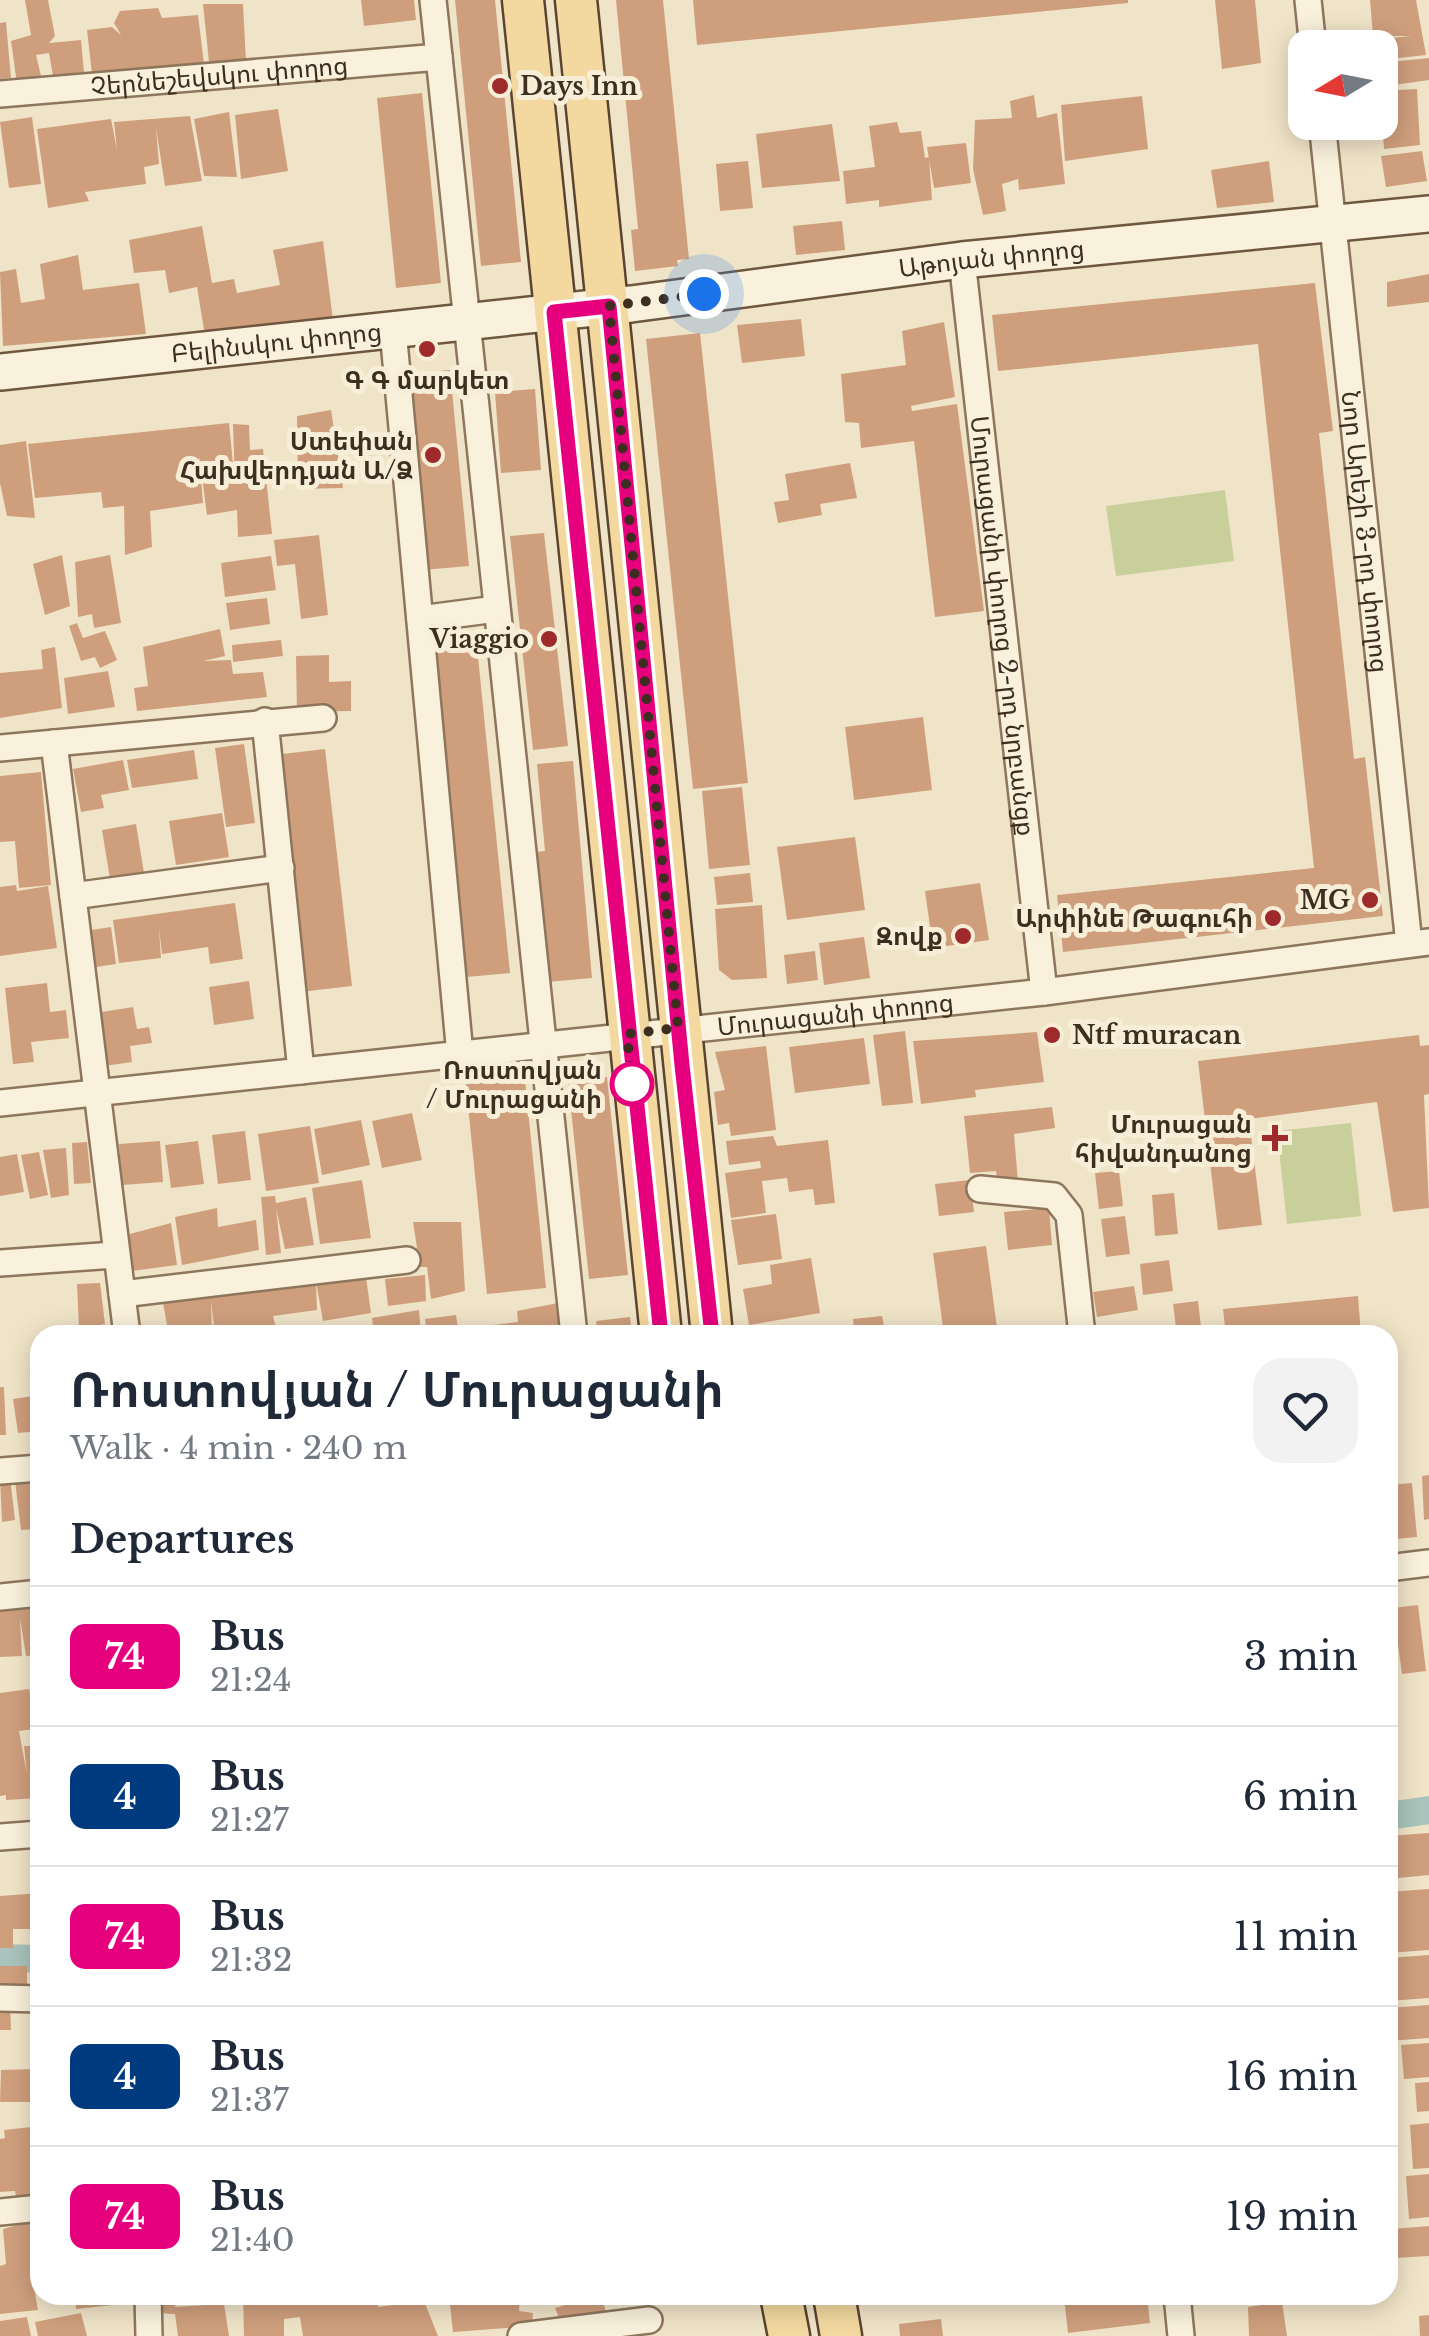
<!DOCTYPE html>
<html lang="en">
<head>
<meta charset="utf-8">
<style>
	body { margin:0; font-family:"Libre Baskerville","Noto Sans Armenian",serif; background:#f2f2f3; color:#1f2937; height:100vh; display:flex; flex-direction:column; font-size:38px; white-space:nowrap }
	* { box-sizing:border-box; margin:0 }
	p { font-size:32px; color:#747a83 }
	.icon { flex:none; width:55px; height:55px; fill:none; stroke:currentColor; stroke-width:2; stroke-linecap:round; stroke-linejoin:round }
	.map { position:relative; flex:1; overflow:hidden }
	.sheet { position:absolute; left:30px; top:1325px; width:1368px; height:980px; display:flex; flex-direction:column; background:#fff; border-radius:30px; box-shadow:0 5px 25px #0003 }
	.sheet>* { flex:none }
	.badge { padding:0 20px; border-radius:15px; font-size:35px; line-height:65px }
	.needle { width:65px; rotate:260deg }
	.buttons { position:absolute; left:1288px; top:30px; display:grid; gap:20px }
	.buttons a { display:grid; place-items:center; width:110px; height:110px; border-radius:20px; background:#fff; box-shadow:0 5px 25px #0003; font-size:50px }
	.you { position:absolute; width:50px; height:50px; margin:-25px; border:8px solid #fff; border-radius:50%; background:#1a73e8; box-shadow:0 0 0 15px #1a73e833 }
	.map>.badge { position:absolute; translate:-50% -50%; box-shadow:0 0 0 5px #fff }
	h2 { padding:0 40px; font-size:38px; line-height:90px }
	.round { display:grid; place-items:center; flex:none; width:105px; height:105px; border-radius:30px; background:#f2f2f3 }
	.overview { display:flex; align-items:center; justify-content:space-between; height:170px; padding:0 40px }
	h1 { font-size:48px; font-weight:700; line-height:75px }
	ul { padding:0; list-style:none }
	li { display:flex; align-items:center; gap:30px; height:140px; padding:0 40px; border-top:2px solid #e0e1e3 }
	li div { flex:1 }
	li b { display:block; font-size:38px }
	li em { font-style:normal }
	li .badge { min-width:110px; font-weight:700; text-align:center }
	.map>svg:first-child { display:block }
	.green { fill:#c9cf9b }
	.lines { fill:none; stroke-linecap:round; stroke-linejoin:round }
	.canal { stroke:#a9c4bc; stroke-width:28 }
	.building { fill:#cf9f7d }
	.street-casing { stroke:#8d765c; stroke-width:30 }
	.secondary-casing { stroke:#6f573f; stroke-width:40 }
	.primary-casing { stroke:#5b4430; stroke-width:45 }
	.street { stroke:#faf1dc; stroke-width:25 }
	.secondary { stroke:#faf1dc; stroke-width:35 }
	.primary { stroke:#f3d9a0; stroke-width:40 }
	.line-casing { stroke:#fff; stroke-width:22 }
	.line { stroke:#e6007e; stroke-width:15 }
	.walk { stroke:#3d2e20; stroke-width:10; stroke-dasharray:0 18 }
	.poi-dot { fill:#9e2a2b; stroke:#f7eed8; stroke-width:4 }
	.stop-dot { fill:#fff; stroke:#e6007e; stroke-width:5 }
	.labels { text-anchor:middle; stroke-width:10; stroke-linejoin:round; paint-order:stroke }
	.street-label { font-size:25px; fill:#3d2e20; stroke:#f7eed8 }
	.poi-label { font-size:25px; font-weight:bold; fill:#3d2e20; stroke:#f7eed8; text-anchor:end }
	.stop-label { font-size:25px; font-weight:bold; fill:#3d2e20; stroke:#f7eed8; text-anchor:end }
</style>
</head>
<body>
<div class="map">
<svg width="1429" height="2336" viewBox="0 0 1429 2336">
	<rect width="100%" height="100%" fill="#f0e4c8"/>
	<!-- green -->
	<g class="green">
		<polygon points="1225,490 1234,561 1116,576 1106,506"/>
		<polygon points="1351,1123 1361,1216 1287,1224 1277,1131"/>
	</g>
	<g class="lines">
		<!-- canal -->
		<g class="canal">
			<polyline points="1388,1816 1429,1810"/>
			<polyline points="0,1958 40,1959"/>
		</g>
	</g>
	<!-- building -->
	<g class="building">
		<polygon points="25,0 48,0 55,36 49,43 81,40 84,72 53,76 49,53 36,55 42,80 17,84 11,41 31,35"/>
		<polygon points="361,0 414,0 416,20 364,26"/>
		<polygon points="455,0 495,0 521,262 481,266"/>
		<polygon points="616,0 663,0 689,259 677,260 678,266 635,271 631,230 638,229"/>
		<polygon points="693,0 1128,0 1128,3 697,45"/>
		<polygon points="1215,0 1255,0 1261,63 1222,69"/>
		<polygon points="1370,0 1416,0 1426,55 1380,60 1380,48 1361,48 1359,41 1411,36 1373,36"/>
		<polygon points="203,4 243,4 246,62 209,62"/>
		<polygon points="158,8 162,18 198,15 204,64 92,74 87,30 112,27 121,35 114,23 120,11"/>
		<polygon points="6,22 11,78 0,79 0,23"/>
		<polygon points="1429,58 1429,80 1380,87 1380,63"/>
		<polygon points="1417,89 1420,145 1384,149 1380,91"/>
		<polygon points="422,93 441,283 396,288 377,98"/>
		<polygon points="1034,95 1037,118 1057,113 1065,184 1019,190 1018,179 1002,184 1006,211 983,215 973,169 975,120 1012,118 1010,101"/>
		<polygon points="1142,96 1148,149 1065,161 1061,105"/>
		<polygon points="278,109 288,171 241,179 235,115"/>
		<polygon points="229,112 237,177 204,176 194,119"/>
		<polygon points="190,116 202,181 165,186 156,128 159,164 144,167 146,184 85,192 89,201 48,208 37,129 111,119 117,150 114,122"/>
		<polygon points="32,117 41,184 9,188 0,122"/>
		<polygon points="897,122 900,133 921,131 925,158 929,157 932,200 879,207 879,200 846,204 843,171 875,167 869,126"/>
		<polygon points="832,124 840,181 762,188 756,134"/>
		<polygon points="966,143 971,183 934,188 927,147"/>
		<polygon points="1422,151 1427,181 1386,187 1381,156"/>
		<polygon points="748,161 753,208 720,211 716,164"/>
		<polygon points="1269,161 1274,202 1217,208 1211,170"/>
		<polygon points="842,221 845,250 796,255 793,226"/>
		<polygon points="202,226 212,283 234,279 237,293 280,285 273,250 323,241 333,320 205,336 197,287 169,293 165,270 134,273 129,240"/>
		<polygon points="78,255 83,290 139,283 146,334 3,346 0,272 16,269 21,303 45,299 40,264"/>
		<polygon points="1429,274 1429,302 1387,307 1387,282"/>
		<polygon points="1315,283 1333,431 1319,433 1354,759 1365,757 1383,916 1063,952 1057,895 1314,868 1258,344 998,371 992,315"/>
		<polygon points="801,319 805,356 742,363 737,325"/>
		<polygon points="944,322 955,397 911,406 912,411 957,404 984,611 935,617 914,441 861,448 859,423 845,422 841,374 906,365 902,331"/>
		<polygon points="700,333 748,783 693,789 646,339"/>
		<polygon points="450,370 469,566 423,570 404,374"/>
		<polygon points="535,389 541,470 501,473 495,392"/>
		<polygon points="331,410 343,488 298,489 297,416"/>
		<polygon points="229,423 235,484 233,424 249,425 250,450 263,449 272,534 238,537 237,510 207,515 199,454 203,503 150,511 152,547 125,555 124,506 103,508 101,492 35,498 28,444"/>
		<polygon points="26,441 35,518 7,516 0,483 0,445"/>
		<polygon points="850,463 857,498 820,504 822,515 778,523 774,502 789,500 785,474"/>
		<polygon points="544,533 568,746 533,750 510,536"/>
		<polygon points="319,535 328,615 301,619 295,564 277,566 274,540"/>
		<polygon points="62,555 70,606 45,615 33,564"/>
		<polygon points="110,555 121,623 94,628 92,614 78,617 75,562"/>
		<polygon points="271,556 276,590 225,597 221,563"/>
		<polygon points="267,598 270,624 230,630 226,603"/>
		<polygon points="77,623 83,638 105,631 117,660 100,668 95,657 81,661 69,626"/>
		<polygon points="220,629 225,656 203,661 231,660 233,674 263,672 267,697 137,711 134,688 148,686 143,647"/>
		<polygon points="281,640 283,656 233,662 232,645"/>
		<polygon points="55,647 62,708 0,718 0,673 43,669 41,650"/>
		<polygon points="477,647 510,973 456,978 424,653"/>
		<polygon points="329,655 329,682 351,681 351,711 297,712 296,656"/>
		<polygon points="108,671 115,707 68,714 64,678"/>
		<polygon points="923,717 932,790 854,800 845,727"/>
		<polygon points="244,744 255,823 226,827 215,748"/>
		<polygon points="325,749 352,986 300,992 274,755"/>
		<polygon points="194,750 198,779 132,788 127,760"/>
		<polygon points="123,760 129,790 101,795 104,808 81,812 73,769"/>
		<polygon points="573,761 592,978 547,982 536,852 545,851 537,764"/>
		<polygon points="41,772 51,885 19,888 15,841 0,842 0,776"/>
		<polygon points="742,787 750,865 709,869 702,791"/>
		<polygon points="222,813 229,857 176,865 169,821"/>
		<polygon points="136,824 144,873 110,879 102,830"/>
		<polygon points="855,837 865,910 787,920 777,847"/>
		<polygon points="750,873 753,902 717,905 714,877"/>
		<polygon points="980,883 989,940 933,948 925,891"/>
		<polygon points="16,885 17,891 48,886 57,948 0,956 0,887"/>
		<polygon points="235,903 243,959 210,964 208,947 162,954 159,928 161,958 119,963 113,920"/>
		<polygon points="762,905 767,978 732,980 719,970 715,909"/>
		<polygon points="111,927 116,964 90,968 85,931"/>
		<polygon points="864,937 870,978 824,985 819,943"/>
		<polygon points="815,951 818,980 787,984 784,955"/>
		<polygon points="249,981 254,1019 214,1025 209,987"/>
		<polygon points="47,983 50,1012 66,1010 69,1038 31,1042 34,1062 13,1064 5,988"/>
		<polygon points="133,1007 137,1029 149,1027 152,1043 130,1046 132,1062 104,1066 96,1013"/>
		<polygon points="905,1031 913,1103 882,1106 873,1035"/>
		<polygon points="1037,1032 1044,1082 975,1090 976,1097 921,1104 913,1041"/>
		<polygon points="1419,1035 1420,1046 1429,1045 1429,1094 1424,1095 1429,1208 1393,1212 1377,1102 1249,1119 1262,1225 1218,1230 1198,1061"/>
		<polygon points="864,1038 870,1084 795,1093 789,1047"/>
		<polygon points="766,1046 776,1130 731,1136 729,1123 718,1125 714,1092 725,1090 715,1052"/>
		<polygon points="524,1070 546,1288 487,1294 465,1076"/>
		<polygon points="607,1077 628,1275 589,1279 568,1081"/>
		<polygon points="1052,1107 1055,1128 1014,1134 1018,1182 998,1186 996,1171 970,1173 964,1116"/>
		<polygon points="412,1113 422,1160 382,1168 372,1121"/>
		<polygon points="361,1120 370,1165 322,1175 314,1129"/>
		<polygon points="310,1126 319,1183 266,1191 258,1134"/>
		<polygon points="245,1131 251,1180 218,1184 212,1135"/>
		<polygon points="773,1136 777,1146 828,1140 835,1203 815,1205 813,1189 789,1192 787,1178 762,1181 766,1213 731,1218 725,1173 761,1168 760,1161 729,1165 726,1141"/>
		<polygon points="160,1141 163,1182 122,1185 119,1144"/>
		<polygon points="198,1141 204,1184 171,1188 165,1145"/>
		<polygon points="87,1142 91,1183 74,1184 72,1143"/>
		<polygon points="66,1148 69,1195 51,1198 43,1150"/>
		<polygon points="39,1152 48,1195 30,1199 21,1155"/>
		<polygon points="17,1154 24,1192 0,1196 0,1157"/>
		<polygon points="1119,1171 1123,1206 1099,1209 1095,1173"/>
		<polygon points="362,1180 371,1238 320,1244 312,1188"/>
		<polygon points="970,1180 974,1212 939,1216 935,1184"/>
		<polygon points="1174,1193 1178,1234 1155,1236 1152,1195"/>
		<polygon points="275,1196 276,1203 306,1197 314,1245 285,1249 276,1208 281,1253 266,1255 261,1197"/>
		<polygon points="217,1208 218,1227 256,1220 259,1250 182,1265 175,1217"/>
		<polygon points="1049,1208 1052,1245 1008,1250 1004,1212"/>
		<polygon points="776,1214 782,1259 738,1265 731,1220"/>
		<polygon points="1125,1216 1130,1254 1106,1257 1101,1219"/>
		<polygon points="413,1222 461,1222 465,1291 431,1299 427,1267 420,1267"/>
		<polygon points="171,1223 177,1265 132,1271 126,1235"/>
		<polygon points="986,1246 998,1335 944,1335 933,1253"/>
		<polygon points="811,1258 820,1313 749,1325 743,1289 772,1284 770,1265"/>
		<polygon points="1169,1260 1173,1291 1143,1295 1140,1264"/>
		<polygon points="425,1275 426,1301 388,1306 385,1279"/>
		<polygon points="366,1277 371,1313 323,1321 316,1282"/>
		<polygon points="316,1282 317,1310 273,1316 276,1328 215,1335 211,1301 212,1331 169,1335 162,1298"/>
		<polygon points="100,1283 105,1324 79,1329 77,1284"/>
		<polygon points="1134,1286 1138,1310 1097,1317 1093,1292"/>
		<polygon points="1358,1296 1361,1335 1226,1335 1223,1309"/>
		<polygon points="1198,1301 1202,1335 1177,1335 1173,1304"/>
		<polygon points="563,1302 568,1335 427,1335 425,1319 456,1315 458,1329 518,1322 517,1311"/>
		<polygon points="419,1310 421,1334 374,1335 372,1318"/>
		<polygon points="882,1316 886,1335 855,1335 853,1319"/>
		<polygon points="630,1317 632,1335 598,1335 596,1321"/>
		<polygon points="791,1327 792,1335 745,1335 745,1333"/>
		<polygon points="0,1387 4,1387 6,1435 0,1435"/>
		<polygon points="40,1395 40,1431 18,1433 13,1399"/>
		<polygon points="1429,1475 1429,1519 1424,1520 1422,1476"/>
		<polygon points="10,1477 15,1520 2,1522 0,1479"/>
		<polygon points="40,1478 40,1529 21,1530 15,1481"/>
		<polygon points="1412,1483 1417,1537 1395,1539 1390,1485"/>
		<polygon points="1418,1605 1426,1671 1402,1674 1393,1608"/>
		<polygon points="40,1606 40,1655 26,1656 20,1618 22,1656 0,1657 0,1610"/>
		<polygon points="29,1689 36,1729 19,1731 27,1774 24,1746 40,1746 40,1798 6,1800 6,1795 0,1796 0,1693"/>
		<polygon points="1429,1833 1429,1875 1388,1879 1388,1836"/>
		<polygon points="1429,1889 1429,1950 1388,1953 1388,1892"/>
		<polygon points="40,1893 40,1929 13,1929 13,1948 0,1948 0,1896"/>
		<polygon points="1429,1955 1429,1998 1388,2001 1388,1958"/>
		<rect x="0" y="1966" width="27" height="24"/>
		<polygon points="10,2005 11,2030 0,2030 0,2006"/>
		<polygon points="1429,2005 1429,2038 1388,2041 1388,2008"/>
		<polygon points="1429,2043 1429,2077 1404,2079 1401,2045"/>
		<polygon points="34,2069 32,2102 0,2102 1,2070"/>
		<polygon points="1429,2082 1429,2111 1417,2112 1415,2083"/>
		<polygon points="1429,2123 1429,2168 1413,2169 1410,2125"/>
		<polygon points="40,2126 40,2198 17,2201 15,2191 0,2192 0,2139 5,2138 4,2130"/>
		<polygon points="1429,2174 1429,2217 1409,2219 1406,2176"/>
		<polygon points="40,2219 40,2275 32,2276 38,2310 0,2314 0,2266 6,2264 3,2229"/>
		<polygon points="1429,2226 1429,2256 1395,2258 1393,2229"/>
		<polygon points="75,2295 141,2295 142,2302 76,2309"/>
		<polygon points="155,2295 180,2295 181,2302 174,2307 224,2304 229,2336 178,2336 175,2314 155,2313"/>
		<polygon points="243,2295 325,2295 326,2301 376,2295 378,2307 424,2301 438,2336 303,2336 300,2317 284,2319 284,2336 244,2336"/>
		<polygon points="491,2295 520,2295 519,2311 533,2313 532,2326 453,2332 450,2305 490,2302"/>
		<polygon points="571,2295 601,2295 607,2315 562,2326 555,2308 572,2303"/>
		<polygon points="896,2295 934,2295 935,2299 898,2305"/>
		<polygon points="1147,2295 1150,2323 1068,2333 1064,2297"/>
		<polygon points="1233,2295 1278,2295 1278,2298 1233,2303"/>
		<polygon points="1282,2302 1287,2336 1249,2336 1248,2307"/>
		<polygon points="81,2313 87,2336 38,2336 35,2322"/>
		<polygon points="1429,2315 1429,2336 1420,2336 1419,2316"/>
		<polygon points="27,2317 31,2336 0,2336 0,2321"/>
		<polygon points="941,2319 943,2336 900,2336 899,2324"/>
	</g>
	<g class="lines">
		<!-- street casing -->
		<g class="street-casing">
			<g id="street">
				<polyline points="433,0 574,1335"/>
				<polyline points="1308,0 1313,48"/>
				<path id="s1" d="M0,94l439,-37"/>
				<path id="s2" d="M1322,122l87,822"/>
				<path id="s3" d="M962,260l82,732"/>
				<polyline points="393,330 460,1055"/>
				<polyline points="420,619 496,609"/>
				<polyline points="265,721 301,1071"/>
				<polyline points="54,743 127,1335"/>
				<polyline points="0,748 323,718"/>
				<polyline points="73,896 281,868"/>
				<path id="s4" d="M0,1103l1044,-111 385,-50"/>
				<polyline points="980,1189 1054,1196 1069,1215 1082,1335"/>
				<polyline points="0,1263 115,1255"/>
				<polyline points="122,1294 407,1260"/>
				<polyline points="0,1471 40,1468"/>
				<polyline points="1388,1568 1429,1563"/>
				<polyline points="0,1597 40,1593"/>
				<polyline points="0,1837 40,1834"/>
				<polyline points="0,1998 40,1999"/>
				<polyline points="0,2212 40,2208"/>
				<polyline points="148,2295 149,2336"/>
				<polyline points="1177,2295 1181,2336"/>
				<polyline points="521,2336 649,2320"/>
			</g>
		</g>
		<!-- secondary casing -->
		<g class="secondary-casing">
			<g id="secondary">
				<path id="s5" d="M0,372l631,-68 331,-44 467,-46"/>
			</g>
		</g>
		<!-- primary casing -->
		<g class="primary-casing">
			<g id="primary">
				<polyline points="523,0 661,1335"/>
				<polyline points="576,0 712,1335"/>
				<polyline points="781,2295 789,2336"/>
				<polyline points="834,2295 841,2336"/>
			</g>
		</g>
		<!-- street -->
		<use href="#street" class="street"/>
		<!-- secondary -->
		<use href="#secondary" class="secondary"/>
		<!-- primary -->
		<use href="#primary" class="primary"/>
	</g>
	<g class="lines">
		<!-- line casing -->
		<g class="line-casing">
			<polyline id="line" points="661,1335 554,312 609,306 682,1065 712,1335"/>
		</g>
		<!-- line -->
		<use href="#line" class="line"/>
		<!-- walk -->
		<polyline class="walk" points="632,1084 627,1034 678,1028 609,306 704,294"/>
	</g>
	<!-- markers -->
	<g class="poi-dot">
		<circle cx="500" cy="86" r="10"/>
		<circle cx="427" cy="349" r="10"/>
		<circle cx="433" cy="455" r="10"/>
		<circle cx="549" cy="639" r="10"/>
		<circle cx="1370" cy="900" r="10"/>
		<circle cx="1273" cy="918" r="10"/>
		<circle cx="963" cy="936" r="10"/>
		<circle cx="1052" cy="1035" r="10"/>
		<path d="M1270 1123h10v10h10v10h-10v10h-10v-10h-10v-10h10z"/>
	</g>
	<circle class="stop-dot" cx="632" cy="1084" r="20"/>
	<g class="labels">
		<!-- street labels -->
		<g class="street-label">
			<text dy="9" stroke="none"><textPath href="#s1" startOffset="220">Չերնեշեվսկու փողոց</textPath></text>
			<text dy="9" stroke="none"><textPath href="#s5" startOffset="998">Աթոյան փողոց</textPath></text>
			<text dy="9" stroke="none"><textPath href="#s5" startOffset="278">Բելինսկու փողոց</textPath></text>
			<text dy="9" stroke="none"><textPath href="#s2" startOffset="412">Նոր Արեշի 3-րդ փողոց</textPath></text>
			<text dy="9" stroke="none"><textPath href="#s3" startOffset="368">Մուրացանի փողոց 2-րդ նրբանցք</textPath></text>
			<text dy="9" stroke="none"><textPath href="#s4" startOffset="840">Մուրացանի փողոց</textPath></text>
		</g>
		<!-- poi labels -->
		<g class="poi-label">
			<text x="520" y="95" text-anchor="start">Days Inn</text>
			<text x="427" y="389" text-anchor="middle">Գ Գ մարկետ</text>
			<text x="413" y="450">Ստեփան<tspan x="413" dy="29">Հախվերդյան Ա/Ձ</tspan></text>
			<text x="529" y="648">Viaggio</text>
			<text x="1350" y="909">MG</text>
			<text x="1253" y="927">Արփինե Թագուհի</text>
			<text x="943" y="945">Զովք</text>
			<text x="1072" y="1044" text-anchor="start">Ntf muracan</text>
			<text x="1252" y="1133">Մուրացան<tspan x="1252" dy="29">հիվանդանոց</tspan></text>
		</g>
		<!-- stop labels -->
		<g class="stop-label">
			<text x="602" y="1079">Ռոստովյան<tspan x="602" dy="29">/ Մուրացանի</tspan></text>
		</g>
	</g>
</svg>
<div class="buttons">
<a><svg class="needle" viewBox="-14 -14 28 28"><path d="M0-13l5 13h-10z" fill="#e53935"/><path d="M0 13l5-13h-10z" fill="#747a83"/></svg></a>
</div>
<div class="you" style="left:704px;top:294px"></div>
<section class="sheet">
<div class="overview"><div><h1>Ռոստովյան / Մուրացանի</h1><p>Walk · 4 min · 240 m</p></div><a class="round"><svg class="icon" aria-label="heart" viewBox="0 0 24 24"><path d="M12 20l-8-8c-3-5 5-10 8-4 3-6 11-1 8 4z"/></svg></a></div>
<h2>Departures</h2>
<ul>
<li><span class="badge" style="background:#e6007e;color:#fff">74</span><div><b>Bus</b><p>21:24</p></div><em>3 min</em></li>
<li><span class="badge" style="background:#003b80;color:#fff">4</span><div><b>Bus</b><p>21:27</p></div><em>6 min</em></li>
<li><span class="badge" style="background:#e6007e;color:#fff">74</span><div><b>Bus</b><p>21:32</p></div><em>11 min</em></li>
<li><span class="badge" style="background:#003b80;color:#fff">4</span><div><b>Bus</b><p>21:37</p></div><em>16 min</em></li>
<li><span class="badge" style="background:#e6007e;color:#fff">74</span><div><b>Bus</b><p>21:40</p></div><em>19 min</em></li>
</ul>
</section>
</div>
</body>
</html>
